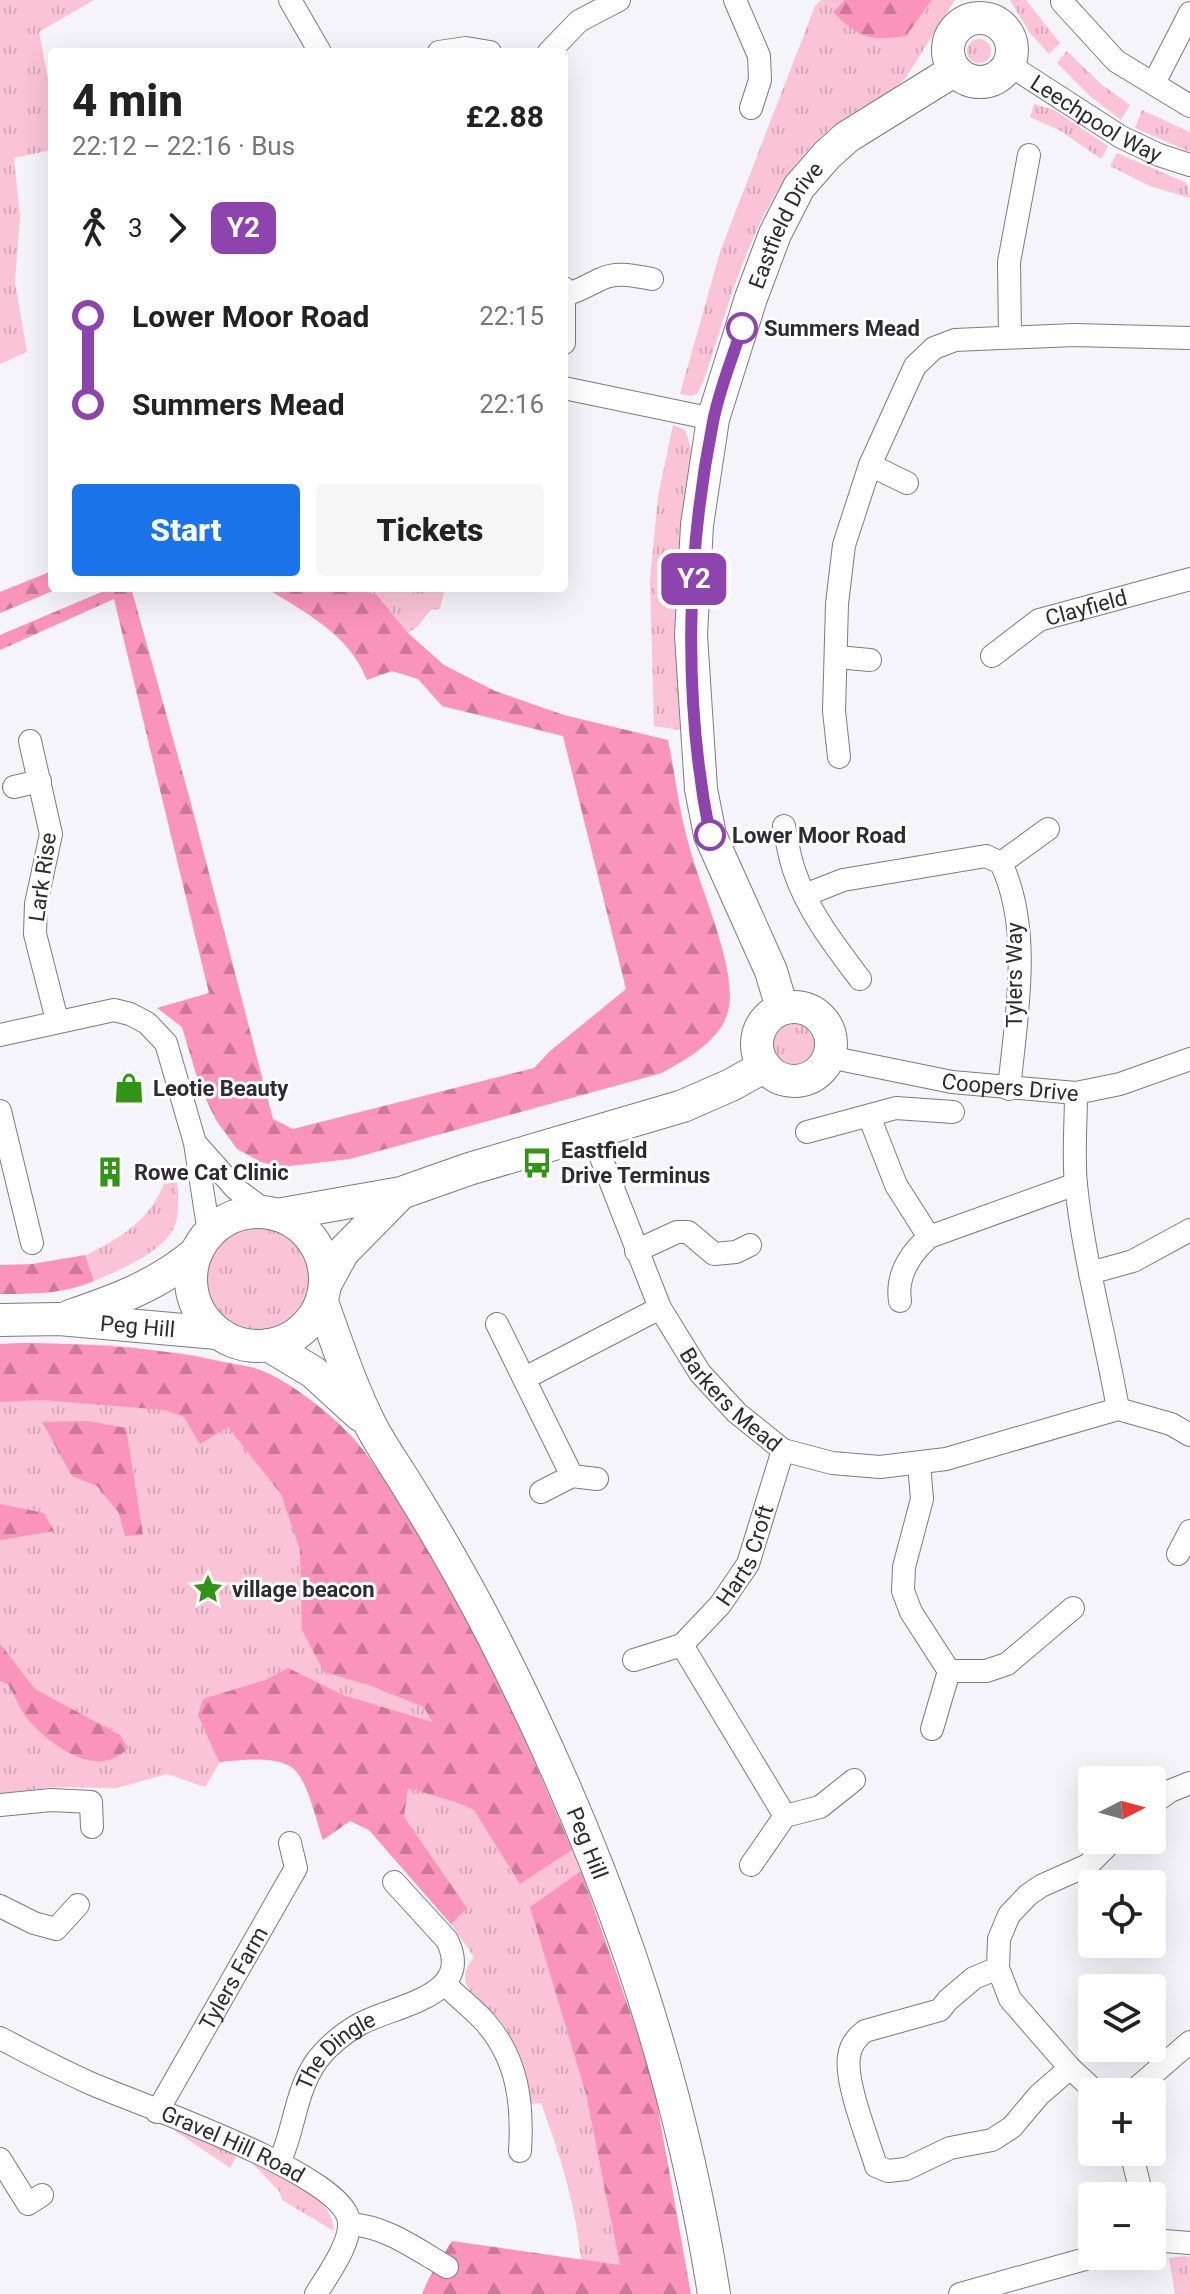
<!DOCTYPE html>
<html lang="en">
<head>
<meta charset="utf-8">
<style>
	body { margin:0; font-family:Roboto,sans-serif; background:#f6f6f6; color:#222; height:100vh; display:flex; flex-direction:column; font-size:30px; white-space:nowrap }
	* { box-sizing:border-box; margin:0 }
	p { font-size:26px; color:#767676 }
	.icon { flex:none; width:44px; height:44px; fill:none; stroke:currentColor; stroke-width:2; stroke-linecap:round; stroke-linejoin:round }
	.map { position:relative; flex:1; overflow:hidden }
	.side { position:absolute; left:48px; top:48px; width:520px; height:544px; display:flex; flex-direction:column; background:#fff; border-radius:8px; box-shadow:0 8px 32px #0002 }
	.side>* { flex:none }
	.badge { padding:0 16px; border-radius:12px; font-size:28px; line-height:52px }
	.needle { width:52px; rotate:84deg }
	.buttons { position:absolute; left:1078px; top:1766px; display:grid; gap:16px }
	.buttons a { display:grid; place-items:center; width:88px; height:88px; border-radius:8px; background:#fff; box-shadow:0 8px 32px #0002; font-size:40px }
	.map>.badge { position:absolute; translate:-50% -50%; box-shadow:0 0 0 4px #fff }
	.legs { display:flex; align-items:center; gap:12px; height:88px; padding:0 24px; font-size:26px }
	.legs p { margin-inline-start:auto }
	.overview { display:flex; align-items:center; justify-content:space-between; height:136px; padding:0 24px }
	h1 { font-size:44px; font-weight:800; line-height:60px }
	.button { display:flex; gap:16px; margin-top:auto; padding:16px 24px }
	.button a { flex:1; height:92px; border-radius:8px; background:#1a73e8; color:#fff; font-size:32px; font-weight:800; line-height:92px; text-align:center }
	.button a+a { background:#f6f6f6; color:#222 }
	ul { padding:0 24px; list-style:none }
	li { display:flex; align-items:center; gap:28px; height:88px; font-size:30px }
	li i { display:grid; place-items:center; width:12px; height:100%; margin:0 10px; background:currentColor }
	li i::after { content:''; width:20px; height:20px; margin:-10px; border:6px solid; border-radius:50%; background:#fff }
	li p { margin-inline-start:auto }
	li:first-child i { background:linear-gradient(#0000 50%,currentColor 0) }
	li:last-child i { background:linear-gradient(currentColor 50%,#0000 0) }
	.map>svg:first-child { display:block }
	.grass { fill:url(#grass-tufts) }
	.forest { fill:url(#forest-firs) }
	.lines { fill:none; stroke-linecap:round; stroke-linejoin:round }
	.street-casing { stroke:#7c7b81; stroke-width:24 }
	.secondary-casing { stroke:#7c7b81; stroke-width:34 }
	.street { stroke:#fff; stroke-width:22 }
	.secondary { stroke:#fff; stroke-width:32 }
	.line-1-casing { stroke:#fff; stroke-width:18 }
	.line-1 { stroke:#8e44ad; stroke-width:12 }
	.stop-1-dot { fill:#fff; stroke:#8e44ad; stroke-width:4 }
	.labels { text-anchor:middle; stroke-width:6; stroke-linejoin:round; paint-order:stroke }
	.street-label { font-size:22px; fill:#2c2c2e; stroke:#fff }
	.stop-label { font-size:22px; font-weight:bold; fill:#2c2c2e; stroke:#fff; text-anchor:start }
	.poi-label { font-size:22px; font-weight:bold; fill:#2c2c2e; stroke:#fff; text-anchor:start }
</style>
</head>
<body>
<div class="map">
<svg width="1190" height="2294" viewBox="0 0 1190 2294">
	<defs>
		<pattern id="grass-tufts" width="24" height="20" patternUnits="userSpaceOnUse" patternTransform="scale(2)"><rect width="24" height="20" fill="#fac4d6"/><path d="M3 7l-1-3M5 7V3M7 7l1-3M15 17l-1-3M17 17v-4M19 17l1-3" fill="none" stroke="#d6a9b8"/></pattern>
		<pattern id="forest-firs" width="22" height="20" patternUnits="userSpaceOnUse" patternTransform="scale(2)"><rect width="22" height="20" fill="#fa94b9"/><path d="M5 1l3.5 6h-7zM16 11l3.5 6h-7z" fill="#cb7997"/></pattern>
	</defs>
	<rect width="100%" height="100%" fill="#f5f4fb"/>
	<!-- grass -->
	<g class="grass">
		<polygon points="0,0 94,0 39,32 52,100 52,150 14,158 20,217 15,282 27,352 0,364"/>
		<path d="M821,0h24l-11,11 72,24 26,-35h23l-50,79 -9,9c-24,14 -52,28 -72,46 -69,62 -92,162 -120,246l-7,14 -7,2 -10,-2 40,-142 95,-246z"/>
		<polygon points="1010,0 1026,0 1060,43 1049,54 1030,33"/>
		<circle cx="979" cy="51" r="12"/>
		<polygon points="1067,51 1101,84 1130,105 1121,120 1091,97 1057,63"/>
		<polygon points="1034,104 1054,110 1108,146 1101,159 1061,131 1030,117"/>
		<polygon points="1142,110 1190,132 1190,152 1135,128"/>
		<polygon points="1117,153 1187,183 1190,198 1150,186 1110,166"/>
		<polygon points="673,425 685,430 693,455 683,524 676,614 680,730 654,726 650,580 658,497"/>
		<polygon points="355,588 445,588 440,609 431,610 417,627 408,633 377,595"/>
		<circle cx="794" cy="1043" r="24"/>
		<path d="M177,1182c1,14 3,29 -2,43 -9,26 -57,46 -81,56l-9,-25c35,-19 63,-33 79,-72z"/>
		<circle cx="258" cy="1278" r="51"/>
		<path d="M25,1343l88,2 80,10 68,15 51,31 40,35 29,38 94,163 60,125 46,109 -50,36 55,187 35,172 -40,-6c-5,-55 -21,-105 -40,-157l-10,1c-5,-31 -13,-62 -34,-87 -8,-10 -25,-19 -30,-31 -5,-11 0,-20 7,-29l-23,-33 -82,-94 -19,-9 -27,19c-6,-18 -15,-58 -29,-71 -15,-14 -55,-9 -74,-7l-15,25 -38,-13 -50,14 -64,-1 -53,7v-450z"/>
		<polygon points="174,2129 237,2155 230,2168 174,2130"/>
		<path d="M248,2159c29,16 84,33 86,72l-52,-31 -3,-9z"/>
		<polygon points="1184,2256 1190,2257 1190,2294 1175,2294 1169,2258"/>
	</g>
	<!-- forest -->
	<g class="forest">
		<path d="M845,0h87l-26,36c-37,5 -46,3 -73,-24z"/>
		<polygon points="52,571 52,588 60,588 0,613 0,592"/>
		<path d="M111,588l21,3 57,205 84,323 20,10 241,-61 16,-17 76,-62 -63,-253 -121,-30 -24,-27 -26,-8 -25,9c-18,-46 -61,-67 -101,-92h89l22,7 31,38 36,32 51,26 69,24 104,25c7,34 11,69 20,102 11,44 48,122 41,165 -5,32 -42,52 -67,66l-312,86 -69,8 -20,-5 -24,-13 -21,-29 -16,-33 -18,-60 -25,-19 52,-15 -95,-394 -114,51v-15z"/>
		<path d="M85,1255l9,26c-30,13 -62,13 -94,13v-29l32,-1z"/>
		<path d="M25,1343c65,1 129,4 193,18 14,3 29,4 42,9 28,10 73,45 93,68 24,27 42,59 61,90 63,101 112,212 158,322l-52,34 -46,-74 -18,-8 -48,-14 -4,29 63,91 -16,16 -82,-94 -19,-9 -27,19c-6,-17 -15,-59 -29,-71 -15,-14 -55,-9 -75,-7l-21,-47 5,-16 62,-19 23,-12 55,27 89,27 -8,-15 -55,-22 -45,-13 -22,-42 -2,-80 -19,-56 -53,-67 -28,17 -16,-27 -19,-7 -123,-10 -42,2v-58z"/>
		<polygon points="88,1421 126,1428 143,1535 125,1536 119,1513 97,1486 72,1476 42,1422"/>
		<polygon points="0,1504 44,1513 54,1531 0,1540"/>
		<path d="M0,1644l35,45 85,46 8,13c-30,32 -74,-1 -98,-26 -9,-10 -15,-26 -22,-38l-8,-3z"/>
		<polygon points="581,1871 652,2075 691,2294 422,2294 429,2278 452,2241 620,2265 586,2094 530,1907"/>
	</g>
	<g class="lines">
		<!-- street casing -->
		<g class="street-casing">
			<g id="street">
				<polyline points="290,0 320,52"/>
				<polyline points="735,0 759,56 760,80 751,108"/>
				<polyline points="1062,2 1116,61 1190,106"/>
				<polyline points="439,52 466,48 490,52"/>
				<polyline points="549,52 579,21 619,0"/>
				<path id="s1" d="M1008,64l113,73 38,18 31,10"/>
				<polyline points="1154,83 1190,13"/>
				<polyline points="564,288 564,343"/>
				<path d="M565,295c14,-4 23,-10 36,-16 16,-8 34,-3 51,0"/>
				<polyline points="1010,337 1009,262 1029,155"/>
				<polyline points="564,388 713,419"/>
				<polyline points="870,465 907,483"/>
				<path id="s2" d="M992,656l47,-36 151,-41"/>
				<polyline points="837,657 870,660"/>
				<polyline points="30,741 51,834 36,904 35,934 57,1020"/>
				<polyline points="839,757 834,711 837,604 844,545 870,465 915,366 934,348 955,340 1074,335 1190,338"/>
				<polyline points="14,787 40,781"/>
				<path d="M784,826c3,14 5,30 10,44 13,40 41,76 66,109"/>
				<polyline points="1001,863 1048,829"/>
				<path d="M805,895l38,-15 143,-24 15,7c32,68 15,154 8,226"/>
				<polyline points="0,1035 114,1010 130,1014 147,1023 166,1043 195,1143 209,1233"/>
				<path id="s3" d="M829,1057l123,25 124,11 44,-9 70,-25"/>
				<polyline points="0,1111 32,1243"/>
				<polyline points="869,1116 896,1185 929,1237"/>
				<path id="s4" d="M597,1132l5,28 58,148 40,65 37,40 46,37 49,13 48,4 66,-8 172,-50c-13,-75 -34,-148 -42,-224 -3,-30 0,-62 0,-92"/>
				<polyline points="807,1132 896,1108 953,1112"/>
				<polyline points="196,1144 236,1189 267,1212"/>
				<polyline points="636,1251 677,1232 688,1232 714,1254 736,1252 750,1245"/>
				<polyline points="1090,1273 1133,1261 1190,1230"/>
				<path d="M900,1301c-4,-26 11,-48 29,-64l147,-53"/>
				<polyline points="497,1324 572,1476"/>
				<polyline points="525,1378 660,1308"/>
				<polyline points="1118,1409 1171,1424 1190,1435"/>
				<polyline points="919,1464 922,1499 904,1567 903,1591 911,1612 949,1671"/>
				<polyline points="541,1492 572,1476 597,1479"/>
				<polyline points="1178,1554 1190,1531"/>
				<polyline points="682,1645 785,1816"/>
				<path id="s5" d="M634,1660l48,-15 38,-40 28,-41 35,-114"/>
				<polyline points="932,1729 949,1671 986,1671 1007,1664 1073,1608"/>
				<polyline points="1152,1804 1170,1791 1190,1783"/>
				<polyline points="0,1805 51,1800 91,1802 92,1827"/>
				<polyline points="751,1865 785,1816 820,1807 854,1780"/>
				<polyline points="0,1906 34,1923 56,1929 78,1905"/>
				<path d="M998,1968l-24,10 -26,22 -8,10 -75,21c-8,6 -15,15 -16,26 -4,26 19,82 27,109l12,5 18,-2 44,-21 42,-8 20,-13 27,-32 31,-27"/>
				<path d="M445,1984c13,14 29,25 41,39 32,37 37,81 34,128"/>
				<path id="s6" d="M0,2038c30,16 61,32 92,46 49,21 241,87 256,133 7,21 -21,59 -32,77"/>
				<polyline points="1096,2092 1070,2068 1010,1999 998,1968 999,1939 1009,1915 1028,1895 1041,1886 1088,1865 1113,1840"/>
				<polyline points="1132,2092 1190,2042"/>
				<path id="s7" d="M157,2112l139,-244 -6,-25"/>
				<polyline points="1131,2152 1142,2196"/>
				<polyline points="0,2159 28,2204 42,2195"/>
				<path id="s8" d="M279,2163c16,-34 16,-73 39,-104 11,-14 26,-26 42,-35 35,-19 115,-27 87,-84l-53,-58"/>
				<path d="M349,2224c37,2 67,25 98,43"/>
				<polyline points="1152,2240 1190,2243"/>
				<polyline points="960,2294 1096,2256"/>
			</g>
		</g>
		<!-- secondary casing -->
		<g class="secondary-casing">
			<g id="secondary">
				<circle cx="980" cy="50" r="32"/>
				<circle cx="794" cy="1044" r="37"/>
				<path id="s9" d="M782,1008l-11,-37 -61,-136 -9,-46 -10,-154 6,-110 16,-106 38,-121 24,-64 24,-47 28,-32 20,-18 108,-67"/>
				<circle cx="258" cy="1279" r="67"/>
				<polyline points="277,1215 401,1193 469,1169 683,1106 731,1085 765,1066"/>
				<polyline points="326,1283 343,1252 400,1194"/>
				<path id="s10" d="M322,1302c15,41 29,85 49,124 12,23 28,45 41,67 29,47 56,94 81,143 108,212 184,422 221,658"/>
				<path d="M70,1316c47,-16 88,-31 127,-64"/>
				<path id="s11" d="M0,1320l59,-1 158,14"/>
				<polyline points="268,1345 313,1372 360,1415"/>
			</g>
		</g>
		<!-- street -->
		<use href="#street" class="street"/>
		<!-- secondary -->
		<use href="#secondary" class="secondary"/>
	</g>
	<g class="lines">
		<!-- line-1 casing -->
		<g class="line-1-casing">
			<path id="line-1" d="M710,835c-27,-135 -24,-278 3,-413 6,-32 19,-63 29,-94"/>
		</g>
		<!-- line-1 -->
		<use href="#line-1" class="line-1"/>
	</g>
	<!-- icons -->
	<defs>
		<g id="shop-bare" transform="scale(2.4)"><path d="M-5-2.5h2.3a2.7 3.5 0 0 1 5.4 0H5L5.5 6h-11ZM-1.5-2.5h3a1.5 2.3 0 0 0-3 0Z" fill="#329414" stroke="#fff" stroke-width="2.5" paint-order="stroke"/></g>
		<g id="bus-bare" transform="scale(2.4)"><path d="M-5-6H5V4H4V6H2V4H-2V6H-4V4H-5ZM-3.5-4V0h7V-4ZM-3.5 1.2v1.5H-2V1.2ZM2 1.2v1.5H3.5V1.2Z" fill="#329414" stroke="#fff" stroke-width="2.5" paint-order="stroke"/></g>
		<g id="building-bare" transform="scale(2.4)"><path d="M-4-6H4V6H1V3H-1V6H-4ZM-2.5-4.3h1.7v1.8h-1.7ZM.8-4.3h1.7v1.8H.8ZM-2.5-1h1.7V.8h-1.7ZM.8-1h1.7V.8H.8Z" fill="#329414" stroke="#fff" stroke-width="2.5" paint-order="stroke"/></g>
		<g id="sight-bare" transform="scale(2.4)"><path d="M0-6L1.8-2.2L6-1.7L2.9 1.2L3.7 5.4L0 3.3L-3.7 5.4L-2.9 1.2L-6-1.7L-1.8-2.2Z" fill="#329414" stroke="#fff" stroke-width="2.5" paint-order="stroke"/></g>
	</defs>
	<g fill-rule="evenodd">
		<use href="#shop-bare" x="129" y="1088"/>
		<use href="#bus-bare" x="537" y="1163"/>
		<use href="#building-bare" x="110" y="1172"/>
		<use href="#sight-bare" x="208" y="1589"/>
	</g>
	<!-- markers -->
	<g class="stop-1-dot">
		<circle cx="742" cy="328" r="14"/>
		<circle cx="710" cy="835" r="14"/>
	</g>
	<g class="labels">
		<!-- street labels -->
		<g class="street-label">
			<text dy="8" stroke="none"><textPath href="#s1" startOffset="104">Leechpool Way</textPath></text>
			<text dy="8" stroke="none"><textPath href="#s9" startOffset="814">Eastfield Drive</textPath></text>
			<text dy="8" stroke="none"><textPath href="#s2" startOffset="108">Clayfield</textPath></text>
			<text transform="translate(42 877) rotate(-82)" y="8">Lark Rise</text>
			<text transform="translate(1014 975) rotate(-90)" y="8">Tylers Way</text>
			<text dy="8" stroke="none"><textPath href="#s3" startOffset="184">Coopers Drive</textPath></text>
			<text dy="8" stroke="none"><textPath href="#s11" startOffset="138">Peg Hill</textPath></text>
			<text dy="8" stroke="none"><textPath href="#s4" startOffset="304">Barkers Mead</textPath></text>
			<text dy="8" stroke="none"><textPath href="#s5" startOffset="162">Harts Croft</textPath></text>
			<text dy="8" stroke="none"><textPath href="#s10" startOffset="604">Peg Hill</textPath></text>
			<text dy="8" stroke="none"><textPath href="#s7" startOffset="154">Tylers Farm</textPath></text>
			<text dy="8" stroke="none"><textPath href="#s8" startOffset="130">The Dingle</textPath></text>
			<text dy="8" stroke="none"><textPath href="#s6" startOffset="256">Gravel Hill Road</textPath></text>
		</g>
		<!-- stop labels -->
		<g class="stop-label">
			<text x="764" y="336">Summers Mead</text>
			<text x="732" y="843">Lower Moor Road</text>
		</g>
		<!-- poi labels -->
		<g class="poi-label">
			<text x="153" y="1096">Leotie Beauty</text>
			<text x="561" y="1158">Eastfield<tspan x="561" dy="25">Drive Terminus</tspan></text>
			<text x="134" y="1180">Rowe Cat Clinic</text>
			<text x="232" y="1597">village beacon</text>
		</g>
	</g>
</svg>
<div class="buttons">
<a><svg class="needle" viewBox="-14 -14 28 28"><path d="M0-13l5 13h-10z" fill="#e53935"/><path d="M0 13l5-13h-10z" fill="#767676"/></svg></a>
<a><svg class="icon" aria-label="locate" viewBox="0 0 24 24"><circle cx="12" cy="12" r="6"/><path d="M12 2v4M12 18v4M2 12h4M18 12h4"/></svg></a>
<a><svg class="icon" aria-label="layers" viewBox="0 0 24 24"><path d="M12 4l9 5-9 5-9-5zM3 14l9 5 9-5"/></svg></a>
<a>+</a>
<a>−</a>
</div>
<b class="badge" style="left:694px;top:579px;background:#8e44ad;color:#fff">Y2</b>
<section class="side">
<div class="overview"><div><h1>4 min</h1><p>22:12 – 22:16 · Bus</p></div><b>£2.88</b></div>
<div class="legs"><svg class="icon" aria-label="walk" viewBox="0 0 24 24"><circle cx="13" cy="4" r="2"/><path d="M13 8l-2 6 4 7M11 14l-3 7M7 12l3-4h3l4 4"/></svg>3<svg class="icon" aria-label="forward" viewBox="0 0 24 24"><path d="M9 5l7 7-7 7"/></svg><b class="badge" style="background:#8e44ad;color:#fff">Y2</b></div>
<ul>
<li><i style="color:#8e44ad"></i><b>Lower Moor Road</b><p>22:15</p></li>
<li><i style="color:#8e44ad"></i><b>Summers Mead</b><p>22:16</p></li>
</ul>
<div class="button"><a>Start</a><a>Tickets</a></div>
</section>
</div>
</body>
</html>
